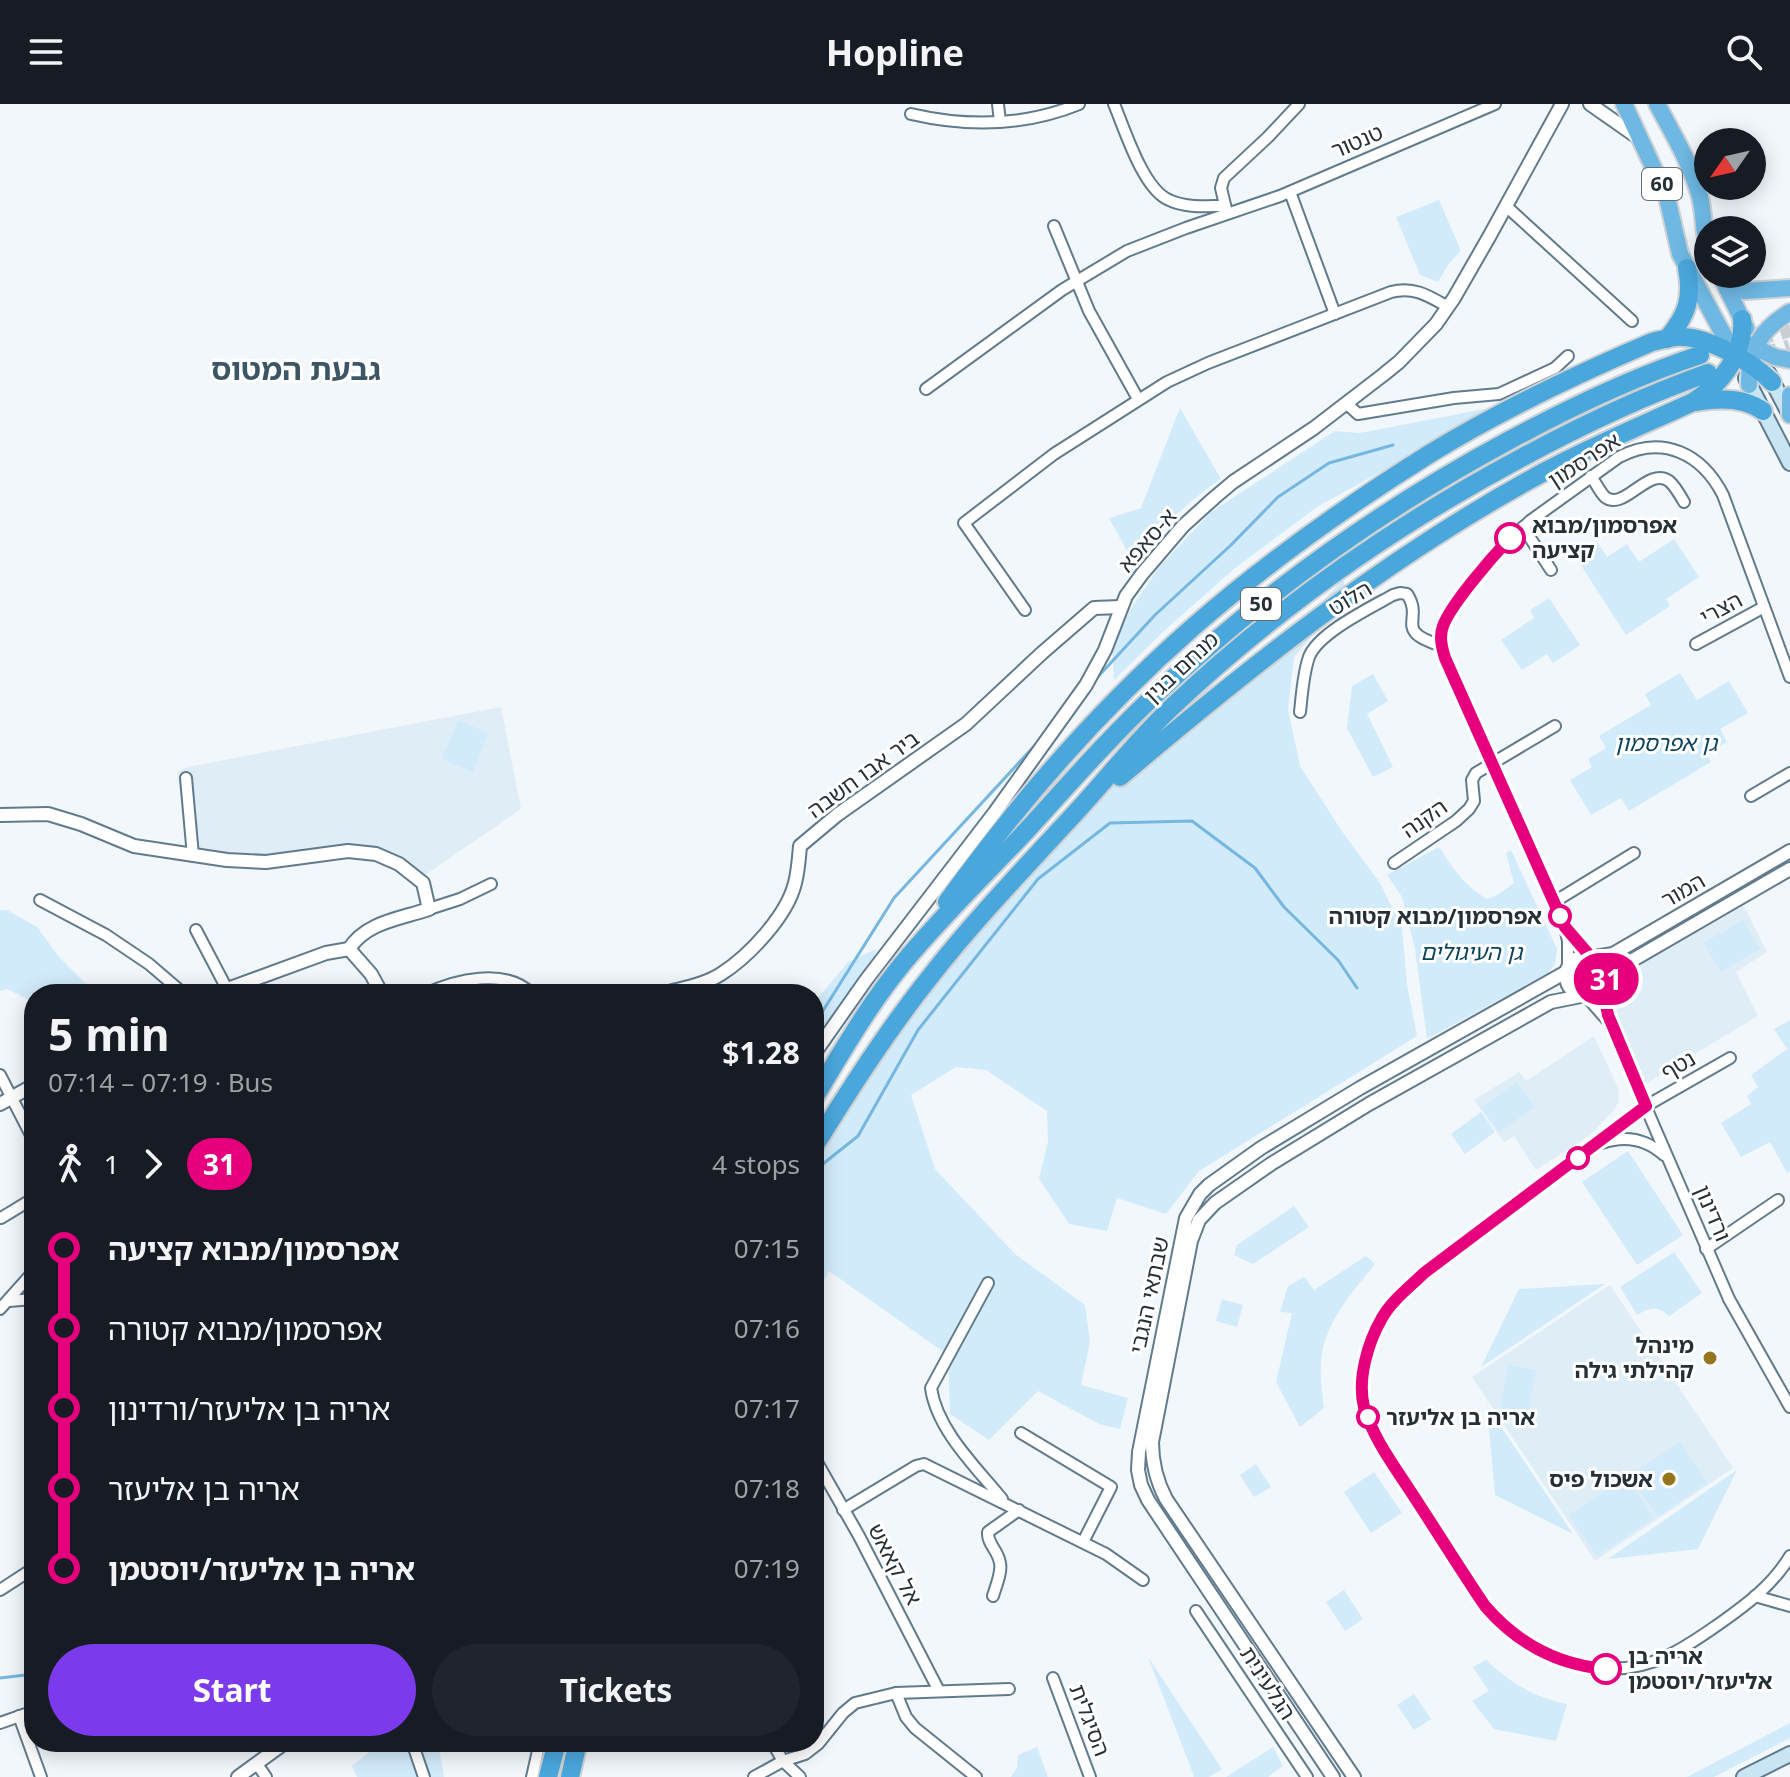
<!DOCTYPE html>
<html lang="en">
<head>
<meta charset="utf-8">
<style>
	body { margin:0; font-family:Georgia,"Noto Sans Hebrew",serif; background:#20242c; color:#f1f3f6; height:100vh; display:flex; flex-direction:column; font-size:30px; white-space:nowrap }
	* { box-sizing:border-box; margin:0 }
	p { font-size:26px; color:#9ea1a6 }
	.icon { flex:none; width:44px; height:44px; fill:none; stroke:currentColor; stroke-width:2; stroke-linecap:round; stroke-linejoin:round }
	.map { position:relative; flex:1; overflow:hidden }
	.details { position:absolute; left:24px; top:880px; width:800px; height:768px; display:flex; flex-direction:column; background:#171b24; border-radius:32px; box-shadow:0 4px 20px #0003 }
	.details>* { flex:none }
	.badge { padding:0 16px; border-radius:26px; font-size:28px; line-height:52px }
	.needle { width:52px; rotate:236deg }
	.controls { position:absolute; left:1694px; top:24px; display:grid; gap:16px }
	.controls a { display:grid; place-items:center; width:72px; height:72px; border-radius:50%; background:#171b24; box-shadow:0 4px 20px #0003; font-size:40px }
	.map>.badge { position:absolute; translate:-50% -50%; box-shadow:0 0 0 4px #fff }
	.legs { display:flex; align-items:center; gap:12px; height:88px; padding:0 24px; font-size:26px }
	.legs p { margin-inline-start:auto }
	.summary { display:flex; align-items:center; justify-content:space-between; height:136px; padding:0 24px }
	h1 { font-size:44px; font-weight:700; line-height:60px }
	.cta { display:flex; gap:16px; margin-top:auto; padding:16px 24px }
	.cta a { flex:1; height:92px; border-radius:48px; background:#7c3aed; color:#fff; font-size:32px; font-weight:700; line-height:92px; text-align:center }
	.cta a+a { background:#20242c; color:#f1f3f6 }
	ul { padding:0 24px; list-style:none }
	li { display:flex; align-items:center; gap:28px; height:80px; font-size:30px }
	li i { display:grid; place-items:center; width:12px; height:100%; margin:0 10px; background:currentColor }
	li i::after { content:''; width:20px; height:20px; margin:-10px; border:6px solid; border-radius:50%; background:#171b24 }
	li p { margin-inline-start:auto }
	li:first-child i { background:linear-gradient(#0000 50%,currentColor 0) }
	li:last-child i { background:linear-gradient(currentColor 50%,#0000 0) }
	header { display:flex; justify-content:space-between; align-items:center; height:104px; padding:0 24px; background:#171b24; font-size:36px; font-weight:700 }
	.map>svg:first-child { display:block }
	.built { fill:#dfedf7 }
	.green { fill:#d2ebfb }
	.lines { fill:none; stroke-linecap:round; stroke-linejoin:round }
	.stream { stroke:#75b7e0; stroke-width:3 }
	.motorway-tunnel { stroke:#c8cfd4; stroke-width:18; stroke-dasharray:18 9; stroke-linecap:butt }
	.minor-casing { stroke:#617b8c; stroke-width:14 }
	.tertiary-casing { stroke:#617b8c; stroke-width:16 }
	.secondary-casing { stroke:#617b8c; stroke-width:18 }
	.trunk-casing { stroke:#cfd1d3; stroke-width:20 }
	.motorway-casing { stroke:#cfd1d3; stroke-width:22 }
	.minor { stroke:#fff; stroke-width:10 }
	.tertiary { stroke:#fff; stroke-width:12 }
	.secondary { stroke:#c9e5f4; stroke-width:14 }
	.trunk { stroke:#6eb8e3; stroke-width:16 }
	.motorway { stroke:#4aa7dc; stroke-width:18 }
	.line-1-casing { stroke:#fff; stroke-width:18 }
	.line-1 { stroke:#e6007e; stroke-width:12 }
	.stop-1-dot { fill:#fff; stroke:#e6007e; stroke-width:4 }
	.poi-dot { fill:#95751d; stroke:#fff; stroke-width:3 }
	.labels { text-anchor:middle; stroke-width:6; stroke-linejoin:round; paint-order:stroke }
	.shield { fill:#fff; stroke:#666e73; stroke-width:2 }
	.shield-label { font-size:20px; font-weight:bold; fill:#253037 }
	.street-label { font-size:22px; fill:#253037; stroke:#fff }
	.stop-label { font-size:22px; font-weight:bold; fill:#253037; stroke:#fff; text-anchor:start }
	.park-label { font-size:22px; font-style:italic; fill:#0b425d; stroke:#fff }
	.poi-label { font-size:22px; font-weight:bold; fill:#253037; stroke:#fff; text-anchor:end }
	.district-label { font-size:30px; font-weight:bold; fill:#3d5666; stroke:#fff }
</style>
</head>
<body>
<header><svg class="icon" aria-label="menu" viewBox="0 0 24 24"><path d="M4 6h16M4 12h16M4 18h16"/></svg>Hopline<svg class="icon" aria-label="search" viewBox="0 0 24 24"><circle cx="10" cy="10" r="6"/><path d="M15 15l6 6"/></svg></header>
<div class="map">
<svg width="1790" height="1673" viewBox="0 0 1790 1673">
	<rect width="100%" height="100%" fill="#f1f7fb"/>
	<!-- built -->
	<g class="built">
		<polygon points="501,603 521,705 425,771 374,742 245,752 189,745 177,668 188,663"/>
		<polygon points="1744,802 1767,848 1736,868 1758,912 1645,980 1609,902 1612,889 1618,878 1645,858"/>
		<polygon points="1594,932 1618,984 1619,997 1614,1006 1590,1031 1536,1066 1514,1032 1504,1038 1474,996 1519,968 1526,977"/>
		<polygon points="1610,1181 1733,1364 1595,1457 1472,1273"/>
	</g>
	<!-- green -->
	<g class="green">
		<polygon points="1439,96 1461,147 1448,161 1438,178 1420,171 1396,113"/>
		<polygon points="1500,302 1317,403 1235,464 1164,527 1114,576 1112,544 1129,508 1159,463 1211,408 1335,327 1360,329"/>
		<path d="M1180,304l41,71c-34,23 -61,50 -89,81l-23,-42 32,-10z"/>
		<polygon points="1674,435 1699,473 1666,495 1670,502 1626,531 1575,452 1597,438 1607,453 1627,440 1639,458"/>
		<polygon points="1343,476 1351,499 1324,518 1294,553 1288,605 1300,662 1341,726 1380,779 1402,824 1407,880 1417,932 1199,1067 1166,1110 1117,1094 1107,1127 1069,1120 1039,1075 1048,1038 1047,1007 986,966 956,963 911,991 935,1065 1015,1150 1085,1201 1090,1238 1081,1281 1128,1294 1120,1325 1099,1320 1038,1287 989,1336 950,1310 948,1251 829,1167 814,1195 814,1062 888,937 978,824 1168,605 1251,561 1322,498"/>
		<polygon points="1549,494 1580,541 1553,559 1547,550 1522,566 1501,536 1534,514 1530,506"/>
		<polygon points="1680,569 1697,596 1729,577 1748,609 1720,625 1727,638 1707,650 1711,658 1629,707 1621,694 1591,711 1570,676 1592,663 1588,655 1606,644 1599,632 1651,601 1645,590"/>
		<polygon points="1373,570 1388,597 1367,610 1393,663 1373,673 1347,624 1352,582"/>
		<polygon points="458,616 488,629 473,668 442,655"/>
		<path d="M1439,743c15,23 24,37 48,52l12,-5 15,-11 -8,-30 5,-3 46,99 -2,15 -7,9 -121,66 -12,-90 -13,-52 -15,-22z"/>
		<polygon points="7,806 37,823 59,853 89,883 117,890 34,890 34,898 7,885 0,887 0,806"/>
		<polygon points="1743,816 1760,845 1721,868 1704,839"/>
		<polygon points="876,845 875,856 814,944 814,899 848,858"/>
		<polygon points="1790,916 1790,1067 1787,1069 1770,1038 1741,1053 1721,1019 1751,1000 1747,992 1758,983 1751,971 1787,945 1774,925"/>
		<polygon points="1517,978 1535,1003 1499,1028 1481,1004"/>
		<polygon points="1481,1008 1495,1028 1465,1050 1451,1030"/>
		<polygon points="1628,1047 1683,1131 1637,1161 1582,1078"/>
		<polygon points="1294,1102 1309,1123 1253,1160 1234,1151 1237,1141"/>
		<path d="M1674,1148l28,41 -33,23c-11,-10 -19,-9 -32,-1l-17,-28z"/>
		<path d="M1366,1152l9,8c-24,30 -52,60 -54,99 -1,15 1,30 3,45l-24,19 -24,-45 16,-69 -12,-1 8,-26 16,-9 10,13z"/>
		<polygon points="1605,1180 1481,1263 1519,1185"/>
		<polygon points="1222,1195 1243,1201 1237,1223 1216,1217"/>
		<polygon points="1508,1261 1536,1266 1527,1315 1499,1310"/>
		<polygon points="1487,1302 1573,1430 1495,1391"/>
		<polygon points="1680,1338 1707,1379 1658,1413 1630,1372"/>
		<polygon points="1256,1360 1271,1383 1254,1393 1240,1371"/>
		<polygon points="1737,1366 1698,1445 1608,1455"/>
		<polygon points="1374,1368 1402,1409 1371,1429 1344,1388"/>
		<polygon points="1626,1373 1654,1414 1597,1452 1569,1411"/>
		<polygon points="1344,1486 1363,1515 1345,1527 1326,1498"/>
		<polygon points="1148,1553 1222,1665 1209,1673 1193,1673 1194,1672"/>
		<path d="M1486,1556c25,23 47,37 81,44l-11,37 -62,-12 -22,-28 17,-10 -16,-24z"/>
		<polygon points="1414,1590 1431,1615 1414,1626 1397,1601"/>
		<polygon points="1790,1619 1790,1634 1714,1673 1687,1673"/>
		<polygon points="382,1638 438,1638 444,1673 357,1673 352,1662"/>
		<polygon points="1037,1643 1048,1673 1011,1673 1017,1664 1018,1651"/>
		<polygon points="1273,1643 1283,1662 1268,1673 1226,1673"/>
	</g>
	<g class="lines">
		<!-- stream -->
		<g class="stream">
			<polyline points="1094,577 1155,511 1231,441 1278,393 1329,359 1393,341"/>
			<polyline points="814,921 894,794 1038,638"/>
			<polyline points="814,1067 858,1032 918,926 1038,775 1110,719 1192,717 1255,764 1284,803 1338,856 1357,884"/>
			<polyline points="0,1574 34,1570"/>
		</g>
		<!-- motorway-tunnel -->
		<g class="motorway-tunnel">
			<polyline points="1754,234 1790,224"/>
			<polyline points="1760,253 1790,244"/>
		</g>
		<!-- minor casing -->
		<g class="minor-casing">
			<g id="minor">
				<polyline points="998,0 1000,18"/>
				<path d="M1114,0c11,26 29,85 55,96 17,8 37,6 55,6"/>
				<path d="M911,10c56,13 114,12 168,-10"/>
				<polyline points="1290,88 1335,210"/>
				<polyline points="1506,102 1632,217"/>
				<polyline points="1226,105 1221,84 1224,74 1268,33 1299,0"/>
				<polyline points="1054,122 1089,207 1138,295"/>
				<polyline points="926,285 1062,186 1127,147 1186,124 1280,92 1495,0"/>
				<polyline points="1346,299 1358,310 1454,294 1499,290 1555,264 1568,252"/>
				<path d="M1591,372c4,6 9,16 14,21 19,15 43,-31 64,-16 6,5 11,14 15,21"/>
				<polyline points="1523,423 1551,466"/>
				<path d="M1025,506l-61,-87 90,-69 113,-72 41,-19 183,-71c23,-6 38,4 57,15"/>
				<polyline points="1696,540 1764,503"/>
				<path d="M1300,608c2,-18 3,-38 9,-55 9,-24 61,-49 84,-62l7,-2 7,1c18,27 -16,36 35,52"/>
				<polyline points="186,674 193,752"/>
				<polyline points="1751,692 1790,669"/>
				<polyline points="1394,759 1456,717 1469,705 1474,697 1472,676 1476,669 1555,622"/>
				<polyline points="40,796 106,831 149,860 184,890"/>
				<polyline points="1554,798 1634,749"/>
				<polyline points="429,805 460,795 491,780"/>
				<polyline points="1566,825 1590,852"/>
				<polyline points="196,826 227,885"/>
				<path d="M1568,862v-25l-3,-14 -120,-269 -3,-12 1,-20 10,-18 47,-59 30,-28 89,-64c44,-23 83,-3 104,38l67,182"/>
				<polyline points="1604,882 1605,900 1612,925 1729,1195 1790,1303"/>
				<path d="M425,890c30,-14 80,-27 107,0"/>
				<polyline points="1586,892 1607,916"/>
				<path d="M1730,954l-84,48 -222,167c-10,10 -22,20 -31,31 -19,21 -34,64 -31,93 2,14 9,28 15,41l108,168c44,51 117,81 182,50 18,-8 36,-21 52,-32 27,-19 54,-39 71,-68"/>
				<polyline points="0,971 34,1037"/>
				<path d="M1602,1039c23,-8 44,-4 62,12"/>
				<polyline points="1,1114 34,1094"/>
				<polyline points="1706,1145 1778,1096"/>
				<path d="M988,1179l-57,105c6,42 45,79 71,111"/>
				<polyline points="9,1197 34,1195"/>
				<polyline points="0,1205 34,1167"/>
				<polyline points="1021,1329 1111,1383 1083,1438"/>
				<polyline points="814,1353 859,1432 939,1587"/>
				<polyline points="843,1406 916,1362 924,1360 1106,1450 1143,1476"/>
				<polyline points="34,1409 33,1409 34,1412"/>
				<polyline points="0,1486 34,1464"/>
				<path d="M993,1492c3,-10 9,-24 7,-33 -2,-13 -13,-19 -12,-31l31,-22"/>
				<polyline points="1755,1492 1790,1502"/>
				<polyline points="1196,1507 1307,1673"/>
				<polyline points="1053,1574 1090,1673"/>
				<polyline points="896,1589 906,1613 915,1624 976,1673"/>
				<polyline points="19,1612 41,1673"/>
				<polyline points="0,1619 34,1607"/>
				<polyline points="412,1638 424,1673"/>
				<polyline points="772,1638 783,1657 800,1673"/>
				<polyline points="257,1660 266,1673"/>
				<polyline points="532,1673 540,1638"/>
				<polyline points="754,1673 783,1657 805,1650 818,1640 843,1609 855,1599 896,1589 1009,1585"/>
			</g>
		</g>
		<!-- tertiary casing -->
		<g class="tertiary-casing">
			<g id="tertiary">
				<polyline points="1590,0 1640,35"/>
				<path d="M0,711l48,-1 33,10 53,22 93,14 39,2 82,-11 28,3 23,10 24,19 6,26c-29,10 -63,13 -80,40"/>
				<polyline points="349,845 371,870 382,890"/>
				<circle cx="1586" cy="872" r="20"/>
				<polyline points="1595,853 1613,850 1790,747"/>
				<polyline points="1606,877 1619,864 1790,765"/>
				<polyline points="214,890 326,849 349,845"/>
				<path d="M662,890c20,-6 42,-9 59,-20 28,-18 66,-58 74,-91 3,-11 4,-25 5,-37l37,-31 129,-91 76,-71 52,-45 27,-1"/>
				<polyline points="814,950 866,876 995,708 1086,581 1105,546 1126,492 1142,470 1183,422 1214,394 1233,378 1314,324 1383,271 1399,258 1436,220 1454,194 1489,133 1562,0"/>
				<polyline points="0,1000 34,981"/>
				<polyline points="238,1673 286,1638"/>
				<polyline points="1333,1673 1148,1396 1141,1381 1138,1366 1139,1348 1186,1114 1200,1090 1209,1081 1261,1044 1360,984 1566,868"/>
				<path d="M1354,1673l-188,-278c-10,-19 -14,-36 -14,-57l39,-201 8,-21 16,-17 56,-39 98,-60 182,-102 30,-6"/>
			</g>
		</g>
		<!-- secondary casing -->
		<g class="secondary-casing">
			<g id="secondary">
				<polyline points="1768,269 1790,311"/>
				<polyline points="1746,274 1790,359"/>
				<polyline points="1744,1673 1790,1650"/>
			</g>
		</g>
		<!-- trunk casing -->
		<g class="trunk-casing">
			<g id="trunk">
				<polyline points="1624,0 1667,93 1680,150 1735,252"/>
				<path d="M1657,0c16,30 34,60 43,93 4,16 3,34 8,50"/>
				<polyline points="1720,170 1746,224"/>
				<polyline points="1727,185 1745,187 1790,184"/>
				<polyline points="1748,240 1775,253 1790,256"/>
				<path d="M1749,281c-1,-35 12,-56 41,-73"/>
				<polyline points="1790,311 1790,291"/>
			</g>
		</g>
		<!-- motorway casing -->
		<g class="motorway-casing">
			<g id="motorway">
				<path d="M1667,235c20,-24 26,-40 20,-71"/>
				<path d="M1696,298c22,-4 48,-5 67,9"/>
				<path d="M1120,673c132,-112 270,-222 424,-305 48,-26 99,-47 149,-70 28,-18 52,-47 49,-83"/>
				<path d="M947,798c71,-99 153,-193 245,-274 74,-65 156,-123 239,-175 70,-43 146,-79 221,-111 10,-2 21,-6 31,-5 27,1 71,26 89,45"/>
				<path d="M814,994c28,-46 55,-94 90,-136 38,-46 82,-88 123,-132 42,-46 83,-93 129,-136 107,-100 222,-183 352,-253 61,-33 125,-64 192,-86"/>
				<path d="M814,1043c36,-58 73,-116 116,-170 42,-54 90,-104 136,-154 36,-38 68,-80 106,-116 105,-100 222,-181 349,-249 61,-33 122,-62 187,-85"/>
				<polyline points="548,1673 557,1638"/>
				<polyline points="570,1673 578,1638"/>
			</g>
		</g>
		<!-- minor -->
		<use href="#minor" class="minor"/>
		<!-- tertiary -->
		<use href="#tertiary" class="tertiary"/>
		<!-- secondary -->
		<use href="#secondary" class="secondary"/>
		<!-- trunk -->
		<use href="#trunk" class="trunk"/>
		<!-- motorway -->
		<use href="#motorway" class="motorway"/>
	</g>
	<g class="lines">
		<!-- line-1 casing -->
		<g class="line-1-casing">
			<path id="line-1" d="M1510,434c-17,18 -59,66 -67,88 -4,11 -1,22 2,32l120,269 25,29 9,5 6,9 -1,24 4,21 38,91 -222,167c-14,14 -32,27 -42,45 -14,24 -25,61 -18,89 9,31 30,59 47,85 25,38 49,77 74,114 32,37 72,59 121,63"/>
		</g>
		<!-- line-1 -->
		<use href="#line-1" class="line-1"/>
	</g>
	<!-- markers -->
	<g class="stop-1-dot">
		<circle cx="1510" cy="434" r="14"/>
		<circle cx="1560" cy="812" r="10"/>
		<circle cx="1578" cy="1054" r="10"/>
		<circle cx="1368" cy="1313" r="10"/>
		<circle cx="1606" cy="1565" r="14"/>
	</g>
	<g class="poi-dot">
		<circle cx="1710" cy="1254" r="8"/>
		<circle cx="1669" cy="1375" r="8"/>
	</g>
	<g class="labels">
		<!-- shield labels -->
		<g class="shield">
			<rect x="1642" y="64" width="40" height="32" rx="6"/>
			<rect x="1241" y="484" width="40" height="32" rx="6"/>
		</g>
		<g class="shield-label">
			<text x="1662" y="87">60</text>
			<text x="1261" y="507">50</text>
		</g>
		<!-- street labels -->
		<g class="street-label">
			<text transform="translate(1357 37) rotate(-23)" y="8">טנטור</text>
			<text transform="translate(1584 356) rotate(-33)" y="8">אפרסמון</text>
			<text transform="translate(1147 436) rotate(-49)" y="8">א-סאפא</text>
			<text transform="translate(1350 494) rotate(-31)" y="8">הלוט</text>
			<text transform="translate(1721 504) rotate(-28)" y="8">הצרי</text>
			<text transform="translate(1181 563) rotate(-43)" y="8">מנחם בגין</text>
			<text transform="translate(863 670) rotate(-36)" y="8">ביר אבו חשבה</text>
			<text transform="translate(1424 714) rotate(-35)" y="8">הקנה</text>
			<text transform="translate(1683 786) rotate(-30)" y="8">המור</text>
			<text transform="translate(1678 961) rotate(-30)" y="8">נטף</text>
			<text transform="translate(1713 1109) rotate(67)" y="8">ורדינון</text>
			<text transform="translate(1149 1191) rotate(-78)" y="8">שבתאי הנגבי</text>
			<text transform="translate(895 1460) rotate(62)" y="8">אל קאאש</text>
			<text transform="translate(1268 1579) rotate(57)" y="8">הגלעינית</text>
			<text transform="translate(1090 1616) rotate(69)" y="8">הסיגלית</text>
		</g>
		<!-- stop labels -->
		<g class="stop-label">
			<text x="1532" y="429">אפרסמון/מבוא<tspan x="1532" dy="25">קציעה</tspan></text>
			<text x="1542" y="820" text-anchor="end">אפרסמון/מבוא קטורה</text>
			<text x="1386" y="1321">אריה בן אליעזר</text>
			<text x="1628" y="1560">אריה בן<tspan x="1628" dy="25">אליעזר/יוסטמן</tspan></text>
		</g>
		<!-- park labels -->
		<g class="park-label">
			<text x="1666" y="647">גן אפרסמון</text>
			<text x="1471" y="856">גן העיגולים</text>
		</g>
		<!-- poi labels -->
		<g class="poi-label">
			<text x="1694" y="1249">מינהל<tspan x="1694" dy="25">קהילתי גילה</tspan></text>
			<text x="1653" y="1383">אשכול פיס</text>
		</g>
		<!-- district labels -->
		<g class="district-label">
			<text x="296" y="276">גבעת המטוס</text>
		</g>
	</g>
</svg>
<div class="controls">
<a><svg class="needle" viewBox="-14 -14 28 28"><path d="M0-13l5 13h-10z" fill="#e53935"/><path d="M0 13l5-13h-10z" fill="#9ea1a6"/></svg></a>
<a><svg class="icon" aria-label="layers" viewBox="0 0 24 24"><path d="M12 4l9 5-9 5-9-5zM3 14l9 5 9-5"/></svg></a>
</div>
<b class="badge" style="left:1606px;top:875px;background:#e6007e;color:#fff">31</b>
<section class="details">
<div class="summary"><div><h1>5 min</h1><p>07:14 – 07:19 · Bus</p></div><b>$1.28</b></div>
<div class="legs"><svg class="icon" aria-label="walk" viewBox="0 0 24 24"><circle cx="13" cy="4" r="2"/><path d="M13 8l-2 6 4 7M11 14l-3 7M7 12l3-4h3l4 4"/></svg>1<svg class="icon" aria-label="forward" viewBox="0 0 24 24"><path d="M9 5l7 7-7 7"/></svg><b class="badge" style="background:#e6007e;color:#fff">31</b><p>4 stops</p></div>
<ul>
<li><i style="color:#e6007e"></i><b>אפרסמון/מבוא קציעה</b><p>07:15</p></li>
<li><i style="color:#e6007e"></i><span>אפרסמון/מבוא קטורה</span><p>07:16</p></li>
<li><i style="color:#e6007e"></i><span>אריה בן אליעזר/ורדינון</span><p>07:17</p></li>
<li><i style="color:#e6007e"></i><span>אריה בן אליעזר</span><p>07:18</p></li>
<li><i style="color:#e6007e"></i><b>אריה בן אליעזר/יוסטמן</b><p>07:19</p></li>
</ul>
<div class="cta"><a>Start</a><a>Tickets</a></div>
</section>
</div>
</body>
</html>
